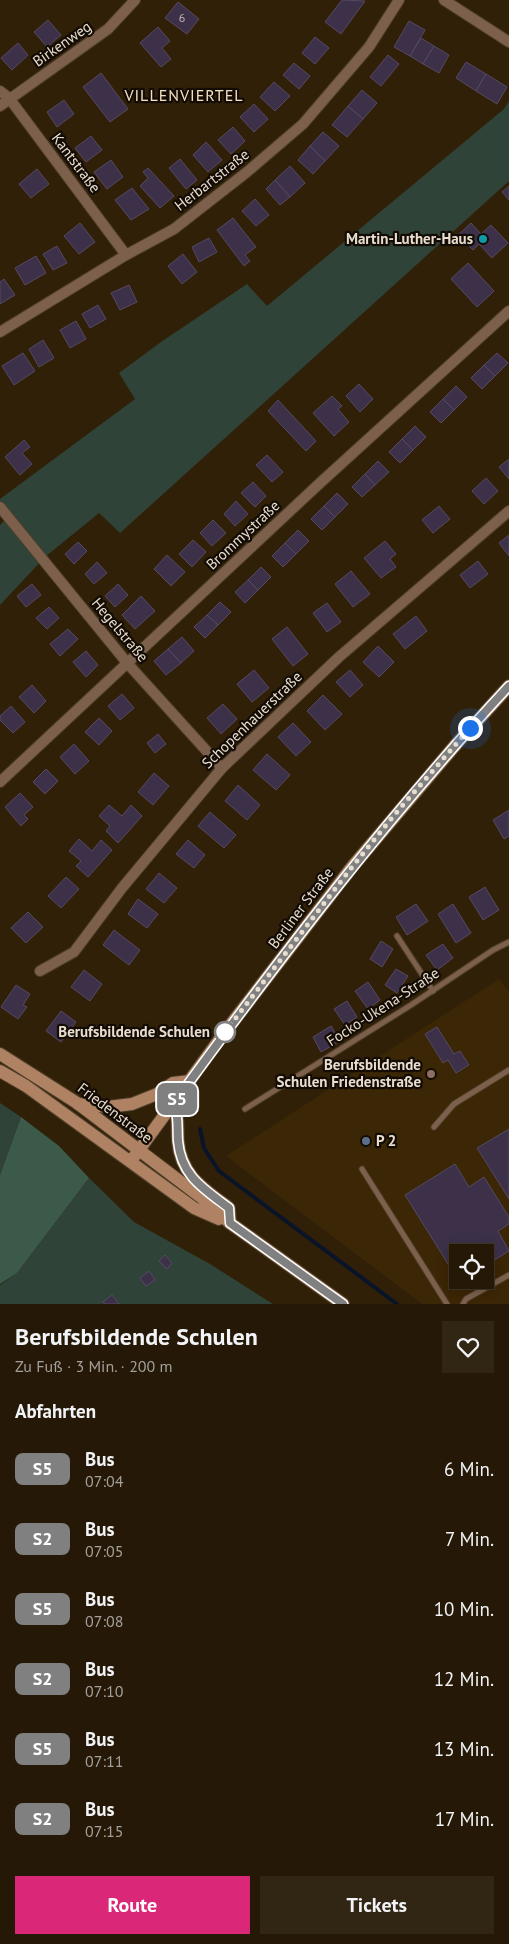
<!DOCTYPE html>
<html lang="de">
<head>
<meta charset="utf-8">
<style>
	body { margin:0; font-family:"PT Sans",sans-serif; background:#312514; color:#f1f3f6; height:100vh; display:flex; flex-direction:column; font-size:19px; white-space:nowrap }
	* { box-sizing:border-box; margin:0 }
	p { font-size:16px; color:#a3a09b }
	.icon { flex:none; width:28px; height:28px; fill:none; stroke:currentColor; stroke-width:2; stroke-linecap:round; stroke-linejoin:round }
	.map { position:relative; height:1304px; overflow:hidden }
	.details { display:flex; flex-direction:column; background:#251806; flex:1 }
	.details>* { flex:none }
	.badge { padding:0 10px; border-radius:8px; font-size:18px; line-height:32px }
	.controls { position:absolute; left:449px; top:1244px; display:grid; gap:10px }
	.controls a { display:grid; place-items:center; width:45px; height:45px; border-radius:0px; background:#251806; box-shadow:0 2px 12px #0003,0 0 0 1px #423728; font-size:25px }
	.you { position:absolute; width:25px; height:25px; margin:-12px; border:4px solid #fff; border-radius:50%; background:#1a73e8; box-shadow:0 0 0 8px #1a73e833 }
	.map>.badge { position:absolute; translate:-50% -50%; box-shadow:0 0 0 2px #fff }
	h2 { padding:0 15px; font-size:19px; line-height:45px }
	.round { display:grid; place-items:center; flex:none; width:52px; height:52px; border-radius:0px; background:#312514 }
	.summary { display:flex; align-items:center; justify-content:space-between; height:85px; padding:0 15px }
	h1 { font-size:24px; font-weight:600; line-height:38px }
	.cta { display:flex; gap:10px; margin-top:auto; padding:10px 15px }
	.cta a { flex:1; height:58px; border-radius:0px; background:#db2777; color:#fff; font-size:20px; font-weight:600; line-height:58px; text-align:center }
	.cta a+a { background:#312514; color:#f1f3f6 }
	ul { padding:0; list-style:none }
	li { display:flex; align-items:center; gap:15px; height:70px; padding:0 15px }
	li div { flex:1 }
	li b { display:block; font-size:19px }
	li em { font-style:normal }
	li .badge { min-width:55px; font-weight:700; text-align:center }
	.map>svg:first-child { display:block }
	.built { fill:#3b2605; fill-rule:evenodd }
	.green { fill:#2f4338 }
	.forest { fill:#3c5a4a }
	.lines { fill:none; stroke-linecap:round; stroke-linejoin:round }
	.stream { stroke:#091428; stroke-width:4 }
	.building { fill:#3c3149; stroke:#564963 }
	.lane-casing { stroke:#4e3e28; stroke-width:7 }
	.street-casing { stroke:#4e3e28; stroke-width:12 }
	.secondary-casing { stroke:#4e3e28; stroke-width:14 }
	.lane { stroke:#7c604c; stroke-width:5 }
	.street { stroke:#7c604c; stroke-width:10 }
	.secondary { stroke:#ae8262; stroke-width:12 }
	.line-casing { stroke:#fff; stroke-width:11 }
	.line { stroke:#808080; stroke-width:8 }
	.walk { stroke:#e8ddcf; stroke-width:5; stroke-dasharray:0 9 }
	.culture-dot { fill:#0f9aa8; stroke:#130c04; stroke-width:2 }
	.stop-dot { fill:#fff; stroke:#808080; stroke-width:2.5 }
	.education-dot { fill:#8d6e63; stroke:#130c04; stroke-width:2 }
	.service-dot { fill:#5c6f8a; stroke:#130c04; stroke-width:2 }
	.labels { text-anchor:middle; stroke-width:4.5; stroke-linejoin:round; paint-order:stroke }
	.number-label { font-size:12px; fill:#bdb2ae }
	.street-label { font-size:15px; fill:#e8ddcf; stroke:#130c04 }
	.poi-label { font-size:15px; font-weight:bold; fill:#e8ddcf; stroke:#130c04; text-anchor:end }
	.stop-label { font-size:15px; font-weight:bold; fill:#e8ddcf; stroke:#130c04; text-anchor:end }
	.neighbourhood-label { font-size:16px; letter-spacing:1px; fill:#f5e0c3; stroke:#130c04 }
</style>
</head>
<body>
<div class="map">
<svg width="509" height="1304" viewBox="0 0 509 1304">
	<rect width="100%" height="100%" fill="#312008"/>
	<!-- built -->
	<path class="built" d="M499,979l10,12v313h-87l-196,-148zM458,1252h27v28h-27z"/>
	<!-- green -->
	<g class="green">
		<polygon points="509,101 509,181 120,533 99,513 45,557 0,605 0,525 8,517 0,503 0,499 135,399 119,373 161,342 247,284 267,306 504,109"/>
		<polygon points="0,1103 21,1117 0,1175"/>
		<polygon points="89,1178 134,1222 210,1264 273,1304 0,1304 0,1285 17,1273"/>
	</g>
	<!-- forest -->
	<polygon class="forest" points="21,1117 59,1146 89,1178 17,1273 0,1284 0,1175"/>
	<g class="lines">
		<!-- stream -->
		<polyline class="stream" points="200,1129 204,1148 219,1171 397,1304"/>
	</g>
	<!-- building -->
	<g class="building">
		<polygon points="342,0 365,1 341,34 325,22"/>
		<polygon points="178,2 199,19 187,34 165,18"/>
		<polygon points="48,20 61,35 47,47 34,32"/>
		<polygon points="409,21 425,30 410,56 394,47"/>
		<polygon points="158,27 170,41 162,48 171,59 161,67 140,43"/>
		<polygon points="315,37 329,48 315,64 302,53"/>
		<polygon points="421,38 434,46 423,64 410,56"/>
		<polygon points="18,43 28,55 12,70 1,58"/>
		<polygon points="434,46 449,55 439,73 423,64"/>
		<polygon points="388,55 399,64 381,86 370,77"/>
		<polygon points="466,62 486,74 476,91 456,78"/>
		<polygon points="294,63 310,76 299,89 283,75"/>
		<polygon points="101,73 128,109 110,122 83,87"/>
		<polygon points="486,74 507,87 497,104 476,91"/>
		<polygon points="274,82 290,96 275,111 260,97"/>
		<polygon points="362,90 377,103 363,119 348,106"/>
		<polygon points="64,100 74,114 57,127 47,112"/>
		<polygon points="254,104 268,119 254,132 240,117"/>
		<polygon points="348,106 363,119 347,137 332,125"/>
		<polygon points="233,127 245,141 231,154 218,140"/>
		<polygon points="323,132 339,146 325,161 310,146"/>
		<polygon points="91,136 102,150 86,162 75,148"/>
		<polygon points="206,142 222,160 208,172 193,155"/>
		<polygon points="310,146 325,161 313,174 298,160"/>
		<polygon points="180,159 197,180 186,189 169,168"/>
		<polygon points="111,160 123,177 107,189 94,172"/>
		<polygon points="290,166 305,183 290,197 275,180"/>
		<polygon points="148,168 174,196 160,208 140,186 148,178 143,172"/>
		<polygon points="37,169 49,184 31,198 19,184"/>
		<polygon points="275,180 290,197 280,205 266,189"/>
		<polygon points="509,186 509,200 502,192"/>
		<polygon points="132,188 149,209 131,220 115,200"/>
		<polygon points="255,199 269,215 256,226 242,211"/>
		<polygon points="233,218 256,247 245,255 250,261 244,266 217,230"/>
		<polygon points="80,223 95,242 79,254 64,236"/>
		<polygon points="471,223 481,234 491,225 508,243 492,258 479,244 473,250 458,235"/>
		<polygon points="209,238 217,252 199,262 192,247"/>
		<polygon points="57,246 67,263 53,270 43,254"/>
		<polygon points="183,254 197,272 182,284 168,266"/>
		<polygon points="36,256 46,273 25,285 15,268"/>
		<polygon points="468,263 494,291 477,307 451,279"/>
		<polygon points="4,279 15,295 0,304 0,282"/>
		<polygon points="129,285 137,302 120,310 111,293"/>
		<polygon points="98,305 106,319 90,328 82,314"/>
		<polygon points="76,321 86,339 70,348 60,330"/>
		<polygon points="43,340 54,358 39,367 29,349"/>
		<polygon points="23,353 35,371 14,385 2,366"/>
		<polygon points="497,353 508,363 495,376 484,365"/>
		<polygon points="484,365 495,376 482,389 471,378"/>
		<polygon points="359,384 373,399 360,412 346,396"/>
		<polygon points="456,386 467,397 454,410 443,399"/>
		<polygon points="332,396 342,406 338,409 349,422 334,436 313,413"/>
		<polygon points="443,399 454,410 441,423 430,412"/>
		<polygon points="278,400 316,441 306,451 268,411"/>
		<polygon points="415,426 426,437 413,450 402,439"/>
		<polygon points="402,439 413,450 400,463 389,452"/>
		<polygon points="24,440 30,447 22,453 32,464 20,475 5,457"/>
		<polygon points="267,455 283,472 272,482 256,465"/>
		<polygon points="509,459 509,479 499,467"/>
		<polygon points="378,461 389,472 375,485 365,474"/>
		<polygon points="365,474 375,485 362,497 352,487"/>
		<polygon points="486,478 498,491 484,504 472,491"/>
		<polygon points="253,482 266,496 255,507 241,493"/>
		<polygon points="337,493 348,504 335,517 324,506"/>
		<polygon points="236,501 248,514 235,526 224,514"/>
		<polygon points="324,506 335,517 322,530 311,519"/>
		<polygon points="439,506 450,519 433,533 422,520"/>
		<polygon points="213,520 226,533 212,546 200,533"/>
		<polygon points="298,530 309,541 296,554 285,543"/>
		<polygon points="509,535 509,556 499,543"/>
		<polygon points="193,540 206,552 192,567 179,554"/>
		<polygon points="385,541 396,554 390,559 396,567 381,578 364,558"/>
		<polygon points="78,542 87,551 74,564 65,554"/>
		<polygon points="285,543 296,554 283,567 272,556"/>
		<polygon points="167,555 185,572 171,586 154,569"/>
		<polygon points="478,561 488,574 470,588 460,575"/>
		<polygon points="97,562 107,573 94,584 85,574"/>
		<polygon points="261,567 271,577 258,590 248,580"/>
		<polygon points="351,571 370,594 353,607 335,584"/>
		<polygon points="248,580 258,590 245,603 235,592"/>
		<polygon points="32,584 41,595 26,607 17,596"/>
		<polygon points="118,584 128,595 115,607 105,596"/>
		<polygon points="141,596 155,611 135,629 122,615"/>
		<polygon points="220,602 231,612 218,625 207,615"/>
		<polygon points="327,603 341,622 327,632 313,613"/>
		<polygon points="49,607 59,618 47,629 36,618"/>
		<polygon points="207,615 218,625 205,638 194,627"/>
		<polygon points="416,616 427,631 405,649 393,634"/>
		<polygon points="287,627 308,654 293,666 272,639"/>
		<polygon points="68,629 78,639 60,656 50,644"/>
		<polygon points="182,637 194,651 181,663 168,649"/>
		<polygon points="378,646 394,662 379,677 363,662"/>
		<polygon points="168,649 181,663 166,675 154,661"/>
		<polygon points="86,651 98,665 86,677 73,662"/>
		<polygon points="254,670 269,688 252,702 237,684"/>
		<polygon points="350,670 363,685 350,697 336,682"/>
		<polygon points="32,685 46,701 34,713 19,697"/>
		<polygon points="122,694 134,708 120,720 108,706"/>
		<polygon points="323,695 342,714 325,730 307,711"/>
		<polygon points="223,704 237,719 221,734 207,718"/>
		<polygon points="11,706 25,722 13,733 0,720 0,716"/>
		<polygon points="99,718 112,731 99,745 85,732"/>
		<polygon points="293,723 311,742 296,756 278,737"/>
		<polygon points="158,734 166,744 155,753 147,743"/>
		<polygon points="74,744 89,761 75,774 60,757"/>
		<polygon points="267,754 290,775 276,790 253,770"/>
		<polygon points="46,769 58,781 45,794 33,782"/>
		<polygon points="154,773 169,786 153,805 138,792"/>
		<polygon points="238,785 260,805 247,820 225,801"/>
		<polygon points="20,793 33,807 24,815 28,819 21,826 5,807"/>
		<polygon points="109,805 122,816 131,805 142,816 118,843 106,831 110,826 99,816"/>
		<polygon points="509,810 509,836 504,839 493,820"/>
		<polygon points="210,812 236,835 224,848 198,826"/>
		<polygon points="79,839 92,851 101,840 112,850 88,877 76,866 81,861 69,851"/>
		<polygon points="188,840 205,855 194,868 176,854"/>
		<polygon points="159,873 177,888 164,903 146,889"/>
		<polygon points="66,877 79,889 61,908 48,896"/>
		<polygon points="485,887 499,910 483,920 469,897"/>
		<polygon points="138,899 158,914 147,928 128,914"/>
		<polygon points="416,904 428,921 407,935 396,917"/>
		<polygon points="453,904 471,933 456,943 438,914"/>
		<polygon points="28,912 43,927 26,943 11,928"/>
		<polygon points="114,930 140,950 129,965 103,945"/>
		<polygon points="381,941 393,949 382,967 370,959"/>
		<polygon points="443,944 453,958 437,970 426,955"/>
		<polygon points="396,969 408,976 397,993 385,985"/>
		<polygon points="84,970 102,984 90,1001 71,987"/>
		<polygon points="368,982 380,1000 368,1009 355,991"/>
		<polygon points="16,985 30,994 23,1005 27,1007 18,1019 1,1007"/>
		<polygon points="347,1001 357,1017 345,1025 334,1009"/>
		<polygon points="61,1011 76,1022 61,1042 46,1031"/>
		<polygon points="331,1026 340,1041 321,1052 313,1037"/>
		<polygon points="437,1027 454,1054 460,1051 469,1065 456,1073 448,1060 443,1063 425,1034"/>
		<polygon points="509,1129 509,1199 477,1148"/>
		<polygon points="455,1164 469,1187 484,1177 509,1217 509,1224 498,1231 509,1251 485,1266 485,1252 458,1252 458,1280 405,1195"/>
		<polygon points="165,1255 172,1263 167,1269 159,1261"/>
		<polygon points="149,1271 155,1280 146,1286 140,1278"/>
		<polygon points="112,1295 119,1304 105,1304 103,1302"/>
	</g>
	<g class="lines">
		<!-- lane casing -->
		<g class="lane-casing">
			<g id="lane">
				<polyline points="397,936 433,991"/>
				<polyline points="245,1109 411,1005 493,950 509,942"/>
				<polyline points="434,1127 454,1104 509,1070"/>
				<polyline points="362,1169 447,1304"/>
				<polyline points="463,1304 466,1299 509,1275"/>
			</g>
		</g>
		<!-- street casing -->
		<g class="street-casing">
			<g id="street">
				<polyline points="444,0 509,42"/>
				<polyline points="0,91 9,98 126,255"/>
				<polyline points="0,106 108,29 135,0"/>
				<polyline points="0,332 126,255 174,229 247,172 303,124 369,47 399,0"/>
				<polyline points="0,507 128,664 222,768"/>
				<polyline points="0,782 320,483 509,311"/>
				<polyline points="40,971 74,952 122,888 222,768 339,657 509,511"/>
			</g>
		</g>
		<!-- secondary casing -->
		<g class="secondary-casing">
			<g id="secondary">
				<polyline points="0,1054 77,1103 202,1198 230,1223 343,1304"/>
				<polyline points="0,1071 26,1086 194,1208 219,1219"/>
				<path d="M174,1103c5,14 3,24 4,38 3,35 26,48 51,67l1,15"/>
				<polyline points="78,1104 108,1107 132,1104 157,1094 173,1083 190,1081"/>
				<polyline points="131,1161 225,1032 352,867 458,742 509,686"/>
			</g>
		</g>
		<!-- lane -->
		<use href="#lane" class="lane"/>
		<!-- street -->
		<use href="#street" class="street"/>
		<!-- secondary -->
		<use href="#secondary" class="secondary"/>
	</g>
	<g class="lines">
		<!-- line casing -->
		<g class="line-casing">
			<path id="line" d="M343,1304l-113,-81 -1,-15c-25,-19 -48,-32 -51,-67 -1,-14 1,-24 -4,-38 105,-144 213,-286 335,-417"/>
		</g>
		<!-- line -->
		<use href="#line" class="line"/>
		<!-- walk -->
		<polyline class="walk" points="225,1032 352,867 396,813 470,728"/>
	</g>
	<!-- markers -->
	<circle class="culture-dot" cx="483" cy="239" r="5"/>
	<circle class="stop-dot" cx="225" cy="1032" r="10"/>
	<circle class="education-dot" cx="431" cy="1074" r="5"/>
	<circle class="service-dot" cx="366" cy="1141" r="5"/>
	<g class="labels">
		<!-- number labels -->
		<g class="number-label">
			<text x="182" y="22">6</text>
		</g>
		<!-- street labels -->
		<g class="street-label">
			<text transform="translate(62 44) rotate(-35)" y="5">Birkenweg</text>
			<text transform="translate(76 163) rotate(53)" y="5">Kantstraße</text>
			<text transform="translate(212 180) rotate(-38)" y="5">Herbartstraße</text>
			<text transform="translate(243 535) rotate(-43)" y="5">Brommystraße</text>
			<text transform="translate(120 630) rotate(50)" y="5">Hegelstraße</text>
			<text transform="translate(252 720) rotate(-44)" y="5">Schopenhauerstraße</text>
			<text transform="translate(301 908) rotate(-53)" y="5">Berliner Straße</text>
			<text transform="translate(383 1007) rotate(-33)" y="5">Focko-Ukena-Straße</text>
			<text transform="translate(115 1113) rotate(37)" y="5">Friedenstraße</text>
		</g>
		<!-- poi labels -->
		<g class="poi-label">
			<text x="473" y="244">Martin-Luther-Haus</text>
			<text x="421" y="1070">Berufsbildende<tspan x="421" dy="17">Schulen Friedenstraße</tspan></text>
			<text x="376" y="1146" text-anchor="start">P 2</text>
		</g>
		<!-- stop labels -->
		<g class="stop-label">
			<text x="210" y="1037">Berufsbildende Schulen</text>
		</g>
		<!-- neighbourhood labels -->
		<g class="neighbourhood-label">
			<text x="184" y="101">VILLENVIERTEL</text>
		</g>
	</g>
</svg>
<div class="controls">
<a><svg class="icon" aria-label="locate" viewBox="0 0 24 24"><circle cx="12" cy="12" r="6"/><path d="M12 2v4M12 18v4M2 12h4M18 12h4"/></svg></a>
</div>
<div class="you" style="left:470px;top:728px"></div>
<b class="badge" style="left:177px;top:1099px;background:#808080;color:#fff">S5</b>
</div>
<section class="details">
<div class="summary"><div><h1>Berufsbildende Schulen</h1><p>Zu Fuß · 3 Min. · 200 m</p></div><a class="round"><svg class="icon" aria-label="heart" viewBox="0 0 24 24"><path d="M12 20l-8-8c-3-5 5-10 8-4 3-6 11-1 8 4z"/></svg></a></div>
<h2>Abfahrten</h2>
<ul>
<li><span class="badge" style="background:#808080;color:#fff">S5</span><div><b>Bus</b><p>07:04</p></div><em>6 Min.</em></li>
<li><span class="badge" style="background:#808080;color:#fff">S2</span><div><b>Bus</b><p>07:05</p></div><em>7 Min.</em></li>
<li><span class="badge" style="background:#808080;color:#fff">S5</span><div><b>Bus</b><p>07:08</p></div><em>10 Min.</em></li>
<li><span class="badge" style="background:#808080;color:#fff">S2</span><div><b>Bus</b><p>07:10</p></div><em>12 Min.</em></li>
<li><span class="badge" style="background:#808080;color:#fff">S5</span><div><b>Bus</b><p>07:11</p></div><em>13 Min.</em></li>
<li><span class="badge" style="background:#808080;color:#fff">S2</span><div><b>Bus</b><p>07:15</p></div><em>17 Min.</em></li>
</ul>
<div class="cta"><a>Route</a><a>Tickets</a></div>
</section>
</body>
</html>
